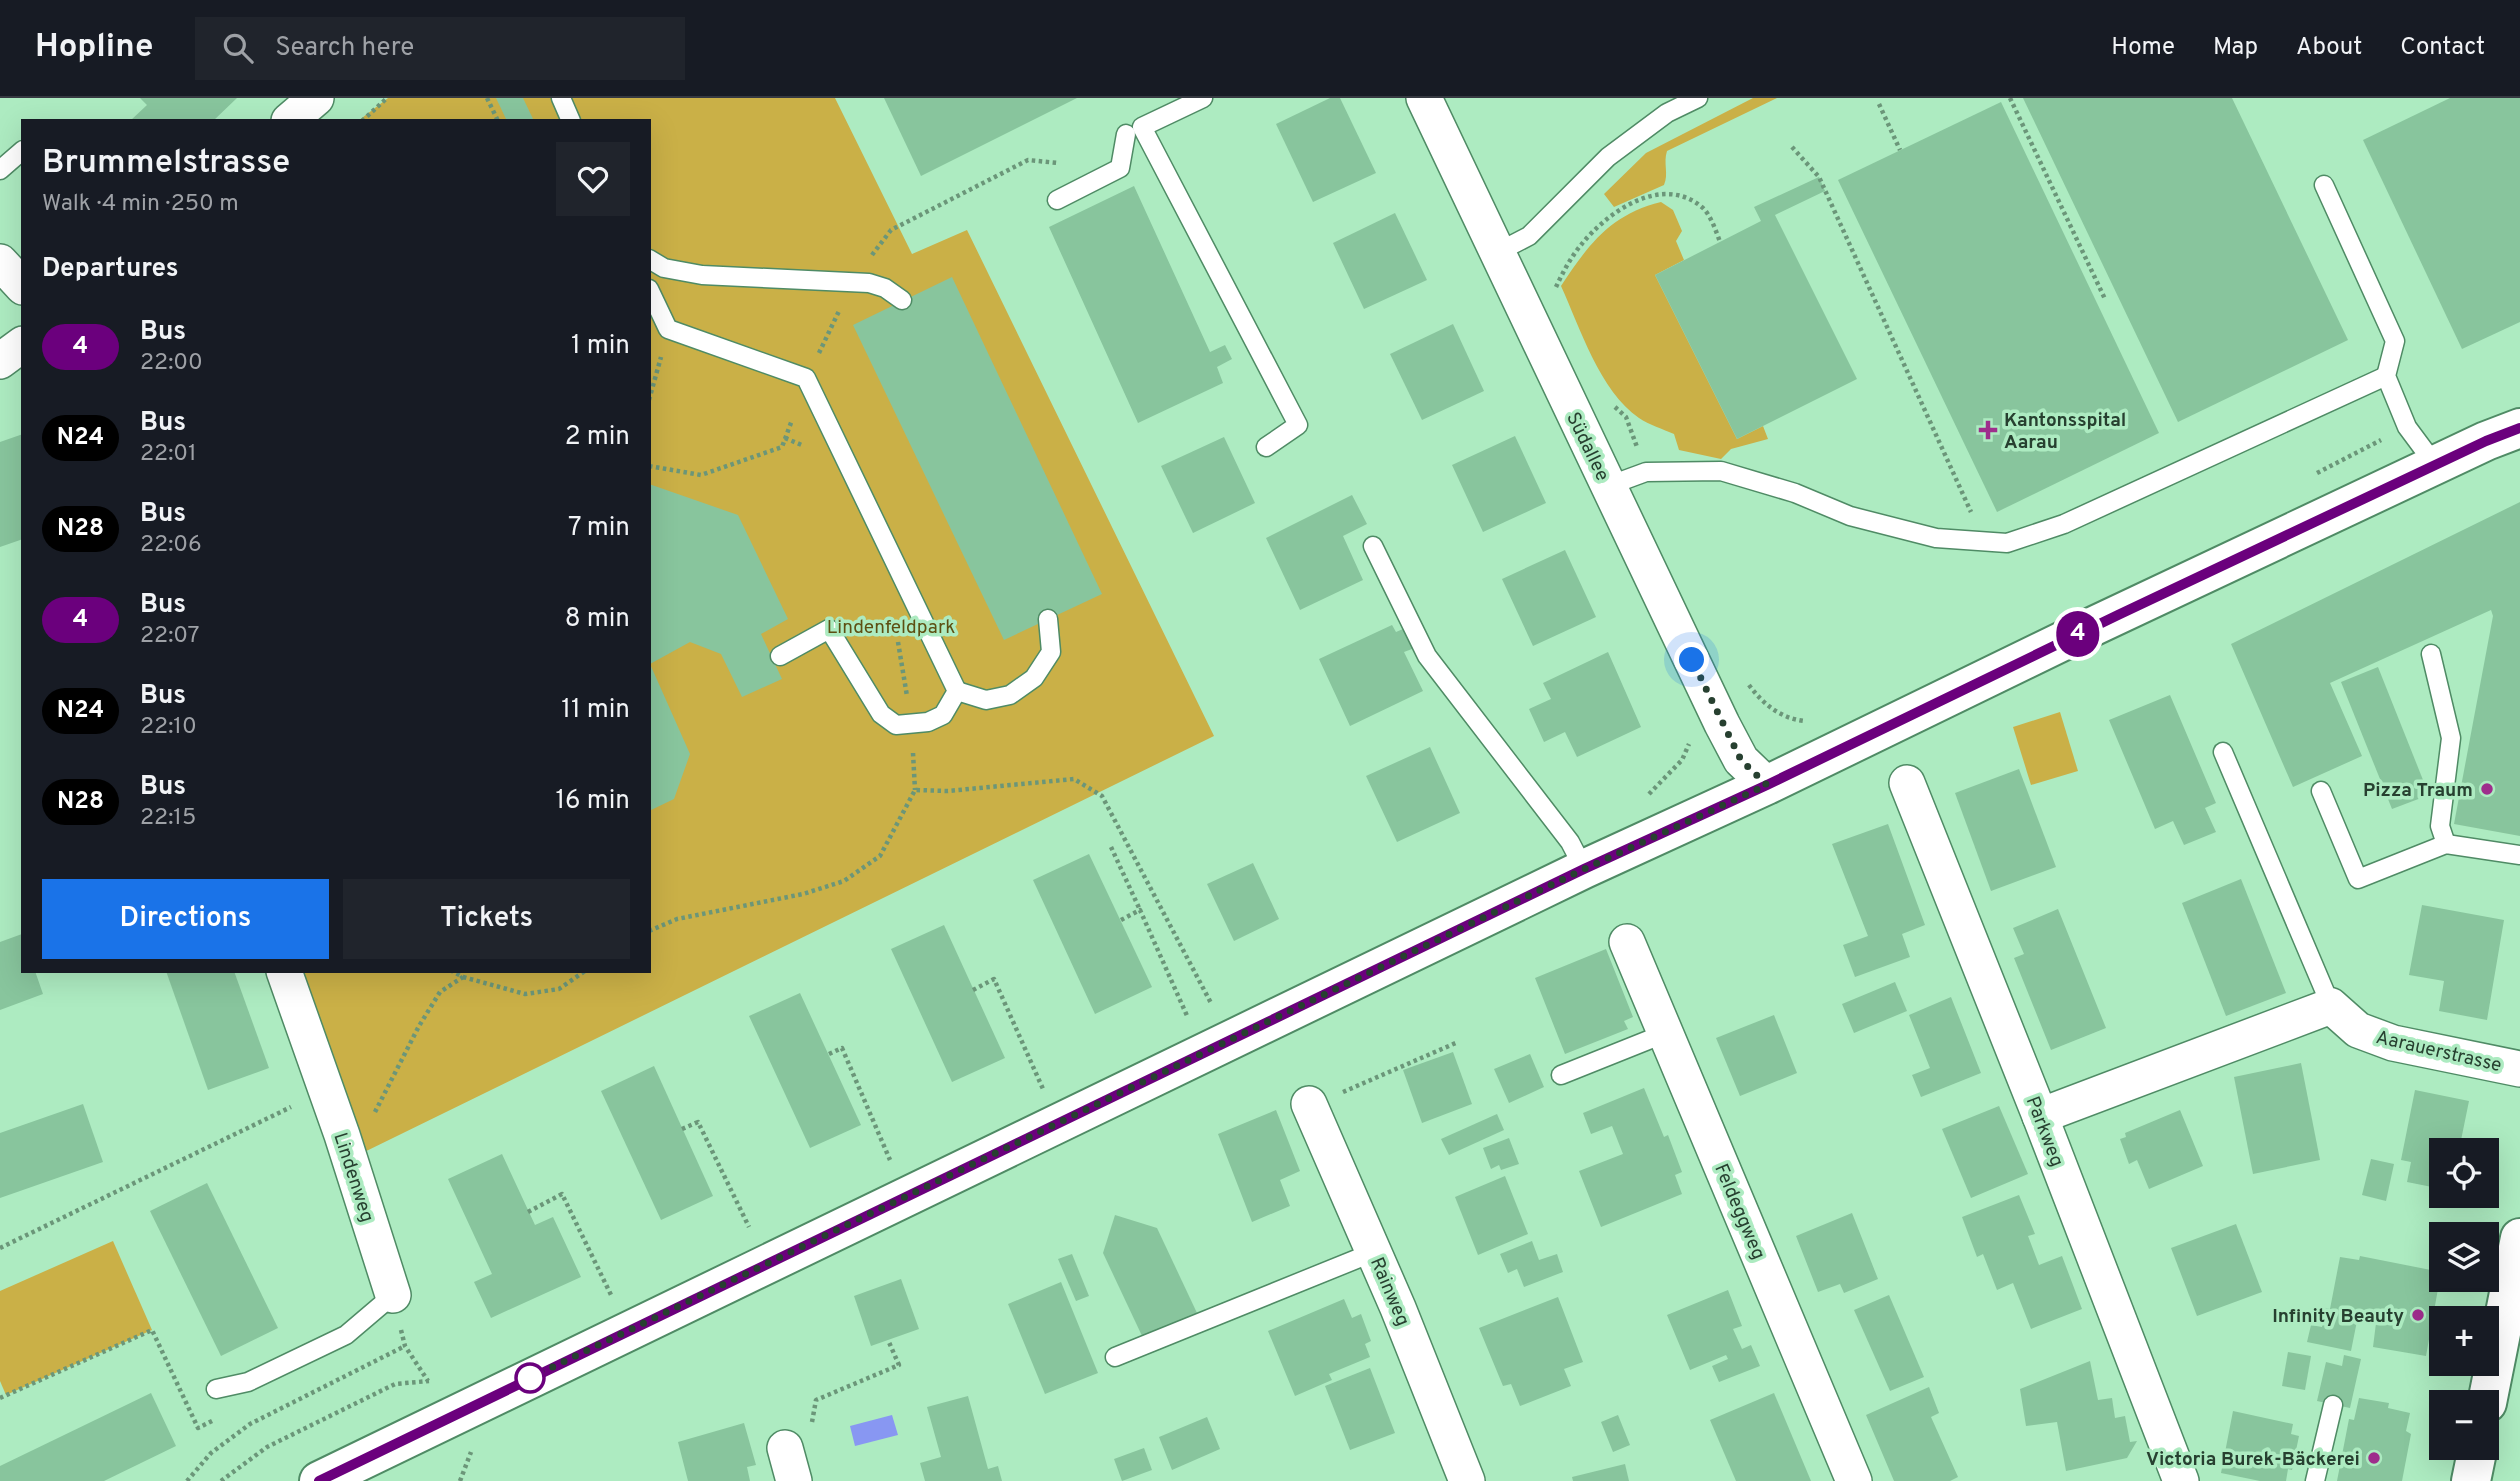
<!DOCTYPE html>
<html lang="en">
<head>
<meta charset="utf-8">
<style>
	body { margin:0; font-family:Overpass,sans-serif; background:#20242c; color:#f1f3f6; height:100vh; display:flex; flex-direction:column; font-size:26px; white-space:nowrap }
	* { box-sizing:border-box; margin:0 }
	p { font-size:23px; color:#9ea1a6 }
	.icon { flex:none; width:38px; height:38px; fill:none; stroke:currentColor; stroke-width:2; stroke-linecap:round; stroke-linejoin:round }
	.map { position:relative; flex:1; overflow:hidden }
	.side { position:absolute; left:21px; top:21px; width:630px; height:854px; display:flex; flex-direction:column; background:#171b24; border-radius:0px; box-shadow:0 7px 28px #0002 }
	.side>* { flex:none }
	.badge { padding:0 14px; border-radius:23px; font-size:24px; line-height:46px }
	.buttons { position:absolute; left:2429px; top:1040px; display:grid; gap:14px }
	.buttons a { display:grid; place-items:center; width:70px; height:70px; border-radius:0px; background:#171b24; box-shadow:0 7px 28px #0002; font-size:35px }
	.you { position:absolute; width:35px; height:35px; margin:-18px; border:5px solid #fff; border-radius:50%; background:#1a73e8; box-shadow:0 0 0 10px #1a73e833 }
	.map>.badge { position:absolute; translate:-50% -50%; box-shadow:0 0 0 4px #fff }
	h2 { padding:0 21px; font-size:26px; line-height:63px }
	.round { display:grid; place-items:center; flex:none; width:74px; height:74px; border-radius:0px; background:#20242c }
	.overview { display:flex; align-items:center; justify-content:space-between; height:119px; padding:0 21px }
	h1 { font-size:33px; font-weight:600; line-height:52px }
	.primary-button { display:flex; gap:14px; margin-top:auto; padding:14px 21px }
	.primary-button a { flex:1; height:80px; border-radius:0px; background:#1a73e8; color:#fff; font-size:28px; font-weight:600; line-height:80px; text-align:center }
	.primary-button a+a { background:#20242c; color:#f1f3f6 }
	ul { padding:0; list-style:none }
	li { display:flex; align-items:center; gap:21px; height:91px; padding:0 21px }
	li div { flex:1 }
	li b { display:block; font-size:26px }
	li em { font-style:normal }
	li .badge { min-width:77px; font-weight:700; text-align:center }
	header { display:flex; align-items:center; gap:42px; box-sizing:border-box; height:98px; padding:0 35px; background:#171b24; border-bottom:2px solid #363941 }
	header strong { font-size:33px }
	nav { display:flex; gap:38px; margin-inline-start:auto; font-size:24px }
	.search { width:490px; height:63px; background:#20242c; display:flex; align-items:center; gap:18px; box-sizing:border-box; padding:0 24px; border-radius:0px; color:#9ea1a6; font-size:26px }
	.map>svg:first-child { display:block }
	.green { fill:#cab047 }
	.water { fill:#8897f2 }
	.building { fill:#88c59d }
	.lines { fill:none; stroke-linecap:round; stroke-linejoin:round }
	.lane-casing { stroke:#4f8b65; stroke-width:21 }
	.street-casing { stroke:#4f8b65; stroke-width:38 }
	.secondary-casing { stroke:#4f8b65; stroke-width:42 }
	.primary-casing { stroke:#4f8b65; stroke-width:42 }
	.path { stroke:#6b9679; stroke-width:4.5; stroke-dasharray:3.5 3.5; stroke-linecap:butt }
	.lane { stroke:#fff; stroke-width:18 }
	.street { stroke:#fff; stroke-width:35 }
	.secondary { stroke:#fff; stroke-width:38 }
	.primary { stroke:#fff; stroke-width:38 }
	.line-casing { stroke:#fff; stroke-width:16 }
	.line { stroke:#6b007d; stroke-width:10 }
	.walk { stroke:#274030; stroke-width:7; stroke-dasharray:0 12.6 }
	.poi-dot { fill:#9e2e8c; stroke:#adebc1; stroke-width:2.5 }
	.stop-dot { fill:#fff; stroke:#6b007d; stroke-width:3.5 }
	.labels { text-anchor:middle; stroke-width:7; stroke-linejoin:round; paint-order:stroke }
	.poi-label { font-size:19px; font-weight:bold; fill:#274030; stroke:#adebc1; text-anchor:end }
	.street-label { font-size:19px; fill:#274030; stroke:#adebc1 }
	.park-label { font-size:19px; fill:#5d4f12; stroke:#adebc1 }
</style>
</head>
<body>
<header>
<strong>Hopline</strong>
<div class="search"><svg class="icon" aria-label="search" viewBox="0 0 24 24"><circle cx="10" cy="10" r="6"/><path d="M15 15l6 6"/></svg>Search here</div>
<nav><a>Home</a><a>Map</a><a>About</a><a>Contact</a></nav>
</header>
<div class="map">
<svg width="2520" height="1383" viewBox="0 0 2520 1383">
	<rect width="100%" height="100%" fill="#adebc1"/>
	<!-- green -->
	<g class="green">
		<polygon points="388,0 835,0 912,156 967,132 1214,638 350,1061 284,873 649,873 649,23 358,23"/>
		<path d="M1753,0h24l-110,53c-4,12 2,23 -3,34l-50,22 -10,-13 42,-41z"/>
		<path d="M1661,104l12,8 9,21 -6,10 8,19 -29,15 82,164 26,-13 5,13 -37,10 -10,10 -42,-9 -5,-16c-11,-5 -25,-9 -35,-16 -39,-27 -59,-90 -78,-132 27,-41 50,-72 100,-84z"/>
		<polygon points="2060,614 2078,673 2031,687 2013,629"/>
		<polygon points="113,1143 152,1232 6,1297 0,1283 0,1193"/>
	</g>
	<!-- water -->
	<polygon class="water" points="892,1317 898,1337 855,1348 850,1328"/>
	<!-- building -->
	<g class="building">
		<polygon points="140,0 237,0 213,23 130,23 147,7"/>
		<polygon points="496,0 523,0 534,23 507,23"/>
		<polygon points="884,0 1077,0 921,78"/>
		<polygon points="1330,0 1340,0 1376,75 1313,104 1276,26"/>
		<polygon points="2023,0 2232,0 2348,242 2178,324"/>
		<polygon points="2450,0 2520,0 2520,224 2462,251 2363,42"/>
		<polygon points="2001,4 2159,335 1997,414 1838,82"/>
		<polygon points="1819,79 1825,93 1775,117 1857,281 1737,341 1655,177 1761,123 1754,109"/>
		<polygon points="1134,88 1210,254 1225,247 1232,261 1217,269 1223,285 1138,325 1049,129"/>
		<polygon points="1395,115 1427,182 1364,211 1333,145"/>
		<polygon points="952,179 1102,496 1004,542 853,227"/>
		<polygon points="1453,226 1484,293 1422,322 1390,256"/>
		<polygon points="23,336 23,441 0,449 0,344"/>
		<polygon points="1515,338 1546,405 1483,434 1452,367"/>
		<polygon points="1224,339 1255,405 1193,435 1161,368"/>
		<polygon points="649,386 738,417 788,521 761,536 782,581 742,599 721,556 690,544 650,566 690,656 674,701 649,713"/>
		<polygon points="1352,397 1367,426 1343,438 1363,482 1300,512 1266,440"/>
		<polygon points="2520,404 2520,738 2454,726 2493,518 2491,512 2330,585 2362,658 2293,689 2231,546"/>
		<polygon points="1565,452 1596,519 1533,548 1502,481"/>
		<polygon points="1392,527 1396,534 1403,531 1412,535 1415,542 1412,551 1404,554 1423,593 1350,628 1319,561"/>
		<polygon points="1608,554 1641,629 1577,659 1565,634 1544,644 1529,611 1551,601 1543,585"/>
		<polygon points="2378,569 2429,697 2392,711 2341,584"/>
		<polygon points="2170,597 2216,705 2205,710 2216,734 2184,747 2173,723 2155,731 2109,622"/>
		<polygon points="1430,649 1460,715 1397,744 1366,678"/>
		<polygon points="2019,671 2056,769 1991,793 1955,695"/>
		<polygon points="1888,726 1925,827 1902,836 1910,859 1855,879 1843,847 1868,838 1832,746"/>
		<polygon points="1089,756 1152,889 1095,916 1033,782"/>
		<polygon points="1253,765 1279,821 1234,843 1207,786"/>
		<polygon points="2241,781 2286,895 2226,918 2182,805"/>
		<polygon points="2422,807 2504,822 2487,922 2439,913 2444,883 2409,877"/>
		<polygon points="2058,811 2106,930 2051,952 2014,860 2024,856 2013,830"/>
		<polygon points="944,827 1005,960 952,984 891,851"/>
		<polygon points="22,836 23,873 35,873 43,896 0,912 0,844"/>
		<polygon points="1606,851 1633,919 1624,923 1628,931 1565,956 1535,880"/>
		<polygon points="166,873 234,873 269,970 208,992"/>
		<polygon points="1895,884 1907,913 1854,935 1842,906"/>
		<polygon points="800,895 861,1027 810,1050 749,918"/>
		<polygon points="1951,899 1981,975 1921,999 1912,977 1930,970 1909,917"/>
		<polygon points="1774,917 1797,975 1740,998 1716,940"/>
		<polygon points="1453,954 1472,1006 1422,1025 1403,972"/>
		<polygon points="1530,956 1544,989 1509,1005 1494,971"/>
		<polygon points="2301,965 2320,1062 2253,1076 2234,979"/>
		<polygon points="654,968 713,1098 661,1122 601,993"/>
		<polygon points="1644,990 1664,1039 1668,1037 1682,1074 1675,1077 1682,1096 1601,1129 1579,1073 1623,1056 1612,1028 1591,1036 1583,1015"/>
		<polygon points="2415,992 2469,1003 2459,1052 2441,1052 2441,1070 2437,1090 2407,1084 2411,1064 2401,1062"/>
		<polygon points="83,1006 103,1064 0,1100 0,1035"/>
		<polygon points="1999,1008 2028,1076 1971,1100 1942,1031"/>
		<polygon points="1276,1012 1300,1073 1280,1082 1290,1108 1252,1124 1218,1036"/>
		<polygon points="2180,1012 2203,1068 2149,1091 2137,1062 2129,1066 2120,1041 2126,1039 2125,1035"/>
		<polygon points="1497,1016 1504,1032 1449,1057 1441,1041"/>
		<polygon points="1509,1040 1519,1066 1501,1072 1499,1067 1491,1071 1483,1050"/>
		<polygon points="502,1056 535,1127 553,1119 581,1179 491,1220 474,1184 492,1176 448,1081"/>
		<polygon points="2371,1061 2394,1066 2386,1103 2362,1097"/>
		<polygon points="1505,1078 1528,1136 1478,1157 1455,1099"/>
		<polygon points="207,1085 278,1230 221,1258 150,1113"/>
		<polygon points="2019,1097 2035,1136 2028,1138 2039,1167 2062,1158 2082,1211 2031,1231 2013,1185 1997,1192 1983,1156 1977,1159 1962,1119"/>
		<polygon points="1852,1115 1878,1181 1844,1195 1840,1186 1818,1194 1796,1138"/>
		<polygon points="1115,1117 1157,1130 1197,1215 1143,1240 1103,1155"/>
		<polygon points="2236,1126 2262,1194 2197,1218 2171,1150"/>
		<polygon points="1532,1143 1539,1162 1557,1156 1563,1174 1524,1189 1517,1171 1508,1175 1500,1156"/>
		<polygon points="1072,1156 1089,1198 1076,1203 1058,1161"/>
		<polygon points="2360,1158 2441,1174 2426,1258 2373,1249 2376,1225 2357,1223 2351,1253 2307,1244 2311,1227 2322,1229 2325,1210 2330,1211 2340,1159 2359,1162"/>
		<polygon points="901,1181 919,1231 871,1248 854,1198"/>
		<polygon points="1061,1184 1098,1275 1045,1296 1008,1206"/>
		<polygon points="1728,1192 1742,1228 1733,1231 1742,1251 1751,1247 1760,1268 1719,1284 1712,1268 1728,1261 1726,1257 1690,1272 1667,1217"/>
		<polygon points="1889,1197 1924,1279 1890,1293 1854,1212"/>
		<polygon points="1558,1199 1583,1264 1564,1271 1571,1288 1520,1308 1511,1286 1503,1288 1479,1230"/>
		<polygon points="1344,1201 1352,1220 1361,1216 1371,1243 1365,1246 1370,1259 1329,1276 1332,1282 1295,1298 1268,1233"/>
		<polygon points="2288,1254 2311,1258 2305,1292 2282,1288"/>
		<polygon points="2344,1257 2361,1261 2350,1310 2317,1303 2326,1264 2342,1268"/>
		<polygon points="2090,1263 2098,1302 2112,1300 2115,1320 2125,1318 2130,1344 2137,1343 2127,1360 2066,1373 2057,1324 2026,1328 2020,1291"/>
		<polygon points="1370,1270 1395,1335 1350,1352 1325,1288"/>
		<polygon points="1929,1289 1939,1315 1931,1319 1958,1379 1950,1383 1894,1383 1866,1317"/>
		<polygon points="151,1295 176,1348 104,1383 0,1383 0,1368"/>
		<polygon points="1774,1295 1811,1383 1736,1383 1710,1322"/>
		<polygon points="968,1298 988,1371 998,1368 1002,1383 925,1383 920,1365 941,1359 927,1309"/>
		<polygon points="2359,1300 2389,1305 2388,1310 2410,1315 2406,1333 2411,1336 2402,1383 2337,1383 2349,1321 2354,1322"/>
		<polygon points="2233,1313 2293,1326 2291,1336 2299,1338 2292,1372 2288,1371 2286,1383 2260,1383 2221,1375"/>
		<polygon points="1618,1317 1630,1347 1613,1354 1601,1324"/>
		<polygon points="1207,1319 1220,1351 1172,1372 1159,1339"/>
		<polygon points="744,1325 756,1367 747,1369 750,1383 688,1383 678,1344"/>
		<polygon points="1144,1350 1152,1372 1122,1383 1114,1361"/>
		<polygon points="1625,1366 1629,1383 1573,1383 1572,1379"/>
	</g>
	<g class="lines">
		<!-- lane casing -->
		<g class="lane-casing">
			<g id="lane">
				<polyline points="561,0 571,23"/>
				<polyline points="1203,0 1142,29 1298,327 1266,349"/>
				<polyline points="0,72 23,52"/>
				<polyline points="2324,87 2395,243 2386,278 2407,329 2436,368"/>
				<polyline points="1057,102 1120,70 1126,36"/>
				<polyline points="1498,154 1529,138 1608,59 1667,15 1698,0"/>
				<polyline points="649,161 664,170 702,177 869,185 885,190 902,202"/>
				<polyline points="649,191 668,231 806,280 957,593 943,617 928,624 896,627 881,616 829,531 780,558"/>
				<polyline points="1608,388 1646,374 1721,373 1795,395 1850,418 1936,440 2007,445 2064,426 2386,278"/>
				<polyline points="1373,448 1427,558 1570,744 1584,771"/>
				<polyline points="2431,556 2451,640 2440,728 2446,746"/>
				<polyline points="957,593 986,602 1010,597 1034,580 1051,554 1048,521"/>
				<polyline points="2223,654 2331,908"/>
				<polyline points="2321,693 2358,781 2446,746 2520,757"/>
				<polyline points="1561,977 1666,935"/>
				<polyline points="1115,1259 1374,1154"/>
				<polyline points="216,1291 248,1284 346,1237 393,1197"/>
				<polyline points="2315,1383 2333,1307"/>
			</g>
		</g>
		<!-- street casing -->
		<g class="street-casing">
			<g id="street">
				<polyline points="1424,0 1722,626 1741,662 1767,687"/>
				<polyline points="289,23 316,0"/>
				<polyline points="0,164 23,189"/>
				<polyline points="0,263 23,246"/>
				<polyline points="1907,685 2040,1018 2181,1383"/>
				<polyline points="1627,844 1854,1383"/>
				<polyline points="284,873 342,1037 393,1197"/>
				<polyline points="1309,1006 1398,1210 1467,1383"/>
				<polyline points="2040,1018 2331,908 2358,932 2393,945 2520,971"/>
				<polyline points="785,1350 794,1383"/>
			</g>
		</g>
		<!-- secondary casing -->
		<g class="secondary-casing">
			<g id="secondary">
				<polyline points="2487,1305 2520,1140"/>
				<polyline points="2471,1383 2478,1349"/>
			</g>
		</g>
		<!-- primary casing -->
		<g class="primary-casing">
			<polyline id="primary" points="319,1383 1584,771 1767,687 2096,527 2486,343 2520,330"/>
		</g>
		<!-- path -->
		<g class="path">
			<polyline points="487,0 498,23"/>
			<polyline points="2010,0 2105,201"/>
			<polyline points="1879,6 1900,52"/>
			<polyline points="362,23 387,0"/>
			<polyline points="1792,49 1819,79 1971,414"/>
			<polyline points="872,157 891,132 1028,62 1058,65"/>
			<path d="M1556,189c7,-15 15,-30 25,-42 27,-34 82,-72 122,-37 8,8 13,23 17,34"/>
			<polyline points="819,255 839,213"/>
			<polyline points="649,302 661,259"/>
			<polyline points="1615,309 1626,319 1637,349"/>
			<polyline points="785,340 804,348"/>
			<polyline points="649,368 701,377 782,349 792,322"/>
			<polyline points="2317,375 2381,342"/>
			<polyline points="898,544 907,598"/>
			<path d="M1749,587c14,19 31,33 55,36"/>
			<polyline points="913,655 915,692"/>
			<polyline points="1649,696 1682,662 1689,646"/>
			<polyline points="1111,749 1140,812"/>
			<polyline points="1121,822 1140,812 1188,920"/>
			<polyline points="649,833 677,821 803,796 844,783 880,758 915,692 948,693 1074,681 1102,698 1212,907"/>
			<polyline points="463,879 525,896 559,891 585,873"/>
			<polyline points="973,892 994,881 1043,991"/>
			<polyline points="829,956 842,950 890,1062"/>
			<polyline points="1343,994 1458,944"/>
			<polyline points="375,1014 419,928 440,894 463,879 452,873"/>
			<polyline points="682,1031 698,1024 749,1129"/>
			<polyline points="528,1114 562,1096 612,1199"/>
			<polyline points="0,1150 291,1009"/>
			<polyline points="401,1232 405,1248 428,1283"/>
			<polyline points="0,1300 152,1232 198,1330 214,1322"/>
			<polyline points="812,1324 816,1302 899,1267 888,1242"/>
			<polyline points="187,1383 211,1355 250,1326 405,1248"/>
			<polyline points="221,1383 267,1349 395,1286 429,1283"/>
			<polyline points="460,1383 471,1354"/>
		</g>
		<!-- lane -->
		<use href="#lane" class="lane"/>
		<!-- street -->
		<use href="#street" class="street"/>
		<!-- secondary -->
		<use href="#secondary" class="secondary"/>
		<!-- primary -->
		<use href="#primary" class="primary"/>
	</g>
	<g class="lines">
		<!-- line casing -->
		<g class="line-casing">
			<polyline id="line" points="319,1383 1584,771 1767,687 2118,517 2486,343 2520,330"/>
		</g>
		<!-- line -->
		<use href="#line" class="line"/>
		<!-- walk -->
		<polyline class="walk" points="530,1280 1584,771 1767,687 1741,662 1692,562"/>
	</g>
	<!-- markers -->
	<g class="poi-dot">
		<path d="M1984.5 321.5h7v7h7v7h-7v7h-7v-7h-7v-7h7z"/>
		<circle cx="2487" cy="691" r="7"/>
		<circle cx="2418" cy="1217" r="7"/>
		<circle cx="2374" cy="1360" r="7"/>
	</g>
	<circle class="stop-dot" cx="530" cy="1280" r="14"/>
	<g class="labels">
		<!-- poi labels -->
		<g class="poi-label">
			<text x="2004" y="328" text-anchor="start">Kantonsspital<tspan x="2004" dy="22">Aarau</tspan></text>
			<text x="2473" y="698">Pizza Traum</text>
			<text x="2404" y="1224">Infinity Beauty</text>
			<text x="2360" y="1367">Victoria Burek-Bäckerei</text>
		</g>
		<!-- street labels -->
		<g class="street-label">
			<text transform="translate(1589 348) rotate(64)" y="7">Südallee</text>
			<text transform="translate(2439 952) rotate(13)" y="7">Aarauerstrasse</text>
			<text transform="translate(2046 1033) rotate(69)" y="7">Parkweg</text>
			<text transform="translate(355 1079) rotate(72)" y="7">Lindenweg</text>
			<text transform="translate(1741 1113) rotate(67)" y="7">Feldeggweg</text>
			<text transform="translate(1391 1193) rotate(67)" y="7">Rainweg</text>
		</g>
		<!-- park labels -->
		<g class="park-label">
			<text x="891" y="535">Lindenfeldpark</text>
		</g>
	</g>
</svg>
<div class="buttons">
<a><svg class="icon" aria-label="locate" viewBox="0 0 24 24"><circle cx="12" cy="12" r="6"/><path d="M12 2v4M12 18v4M2 12h4M18 12h4"/></svg></a>
<a><svg class="icon" aria-label="layers" viewBox="0 0 24 24"><path d="M12 4l9 5-9 5-9-5zM3 14l9 5 9-5"/></svg></a>
<a>+</a>
<a>−</a>
</div>
<div class="you" style="left:1692px;top:562px"></div>
<b class="badge" style="left:2078px;top:536px;background:#6b007d;color:#fff">4</b>
<section class="side">
<div class="overview"><div><h1>Brummelstrasse</h1><p>Walk · 4 min · 250 m</p></div><a class="round"><svg class="icon" aria-label="heart" viewBox="0 0 24 24"><path d="M12 20l-8-8c-3-5 5-10 8-4 3-6 11-1 8 4z"/></svg></a></div>
<h2>Departures</h2>
<ul>
<li><span class="badge" style="background:#6b007d;color:#fff">4</span><div><b>Bus</b><p>22:00</p></div><em>1 min</em></li>
<li><span class="badge" style="background:#000;color:#fff">N24</span><div><b>Bus</b><p>22:01</p></div><em>2 min</em></li>
<li><span class="badge" style="background:#000;color:#fff">N28</span><div><b>Bus</b><p>22:06</p></div><em>7 min</em></li>
<li><span class="badge" style="background:#6b007d;color:#fff">4</span><div><b>Bus</b><p>22:07</p></div><em>8 min</em></li>
<li><span class="badge" style="background:#000;color:#fff">N24</span><div><b>Bus</b><p>22:10</p></div><em>11 min</em></li>
<li><span class="badge" style="background:#000;color:#fff">N28</span><div><b>Bus</b><p>22:15</p></div><em>16 min</em></li>
</ul>
<div class="primary-button"><a>Directions</a><a>Tickets</a></div>
</section>
</div>
</body>
</html>
